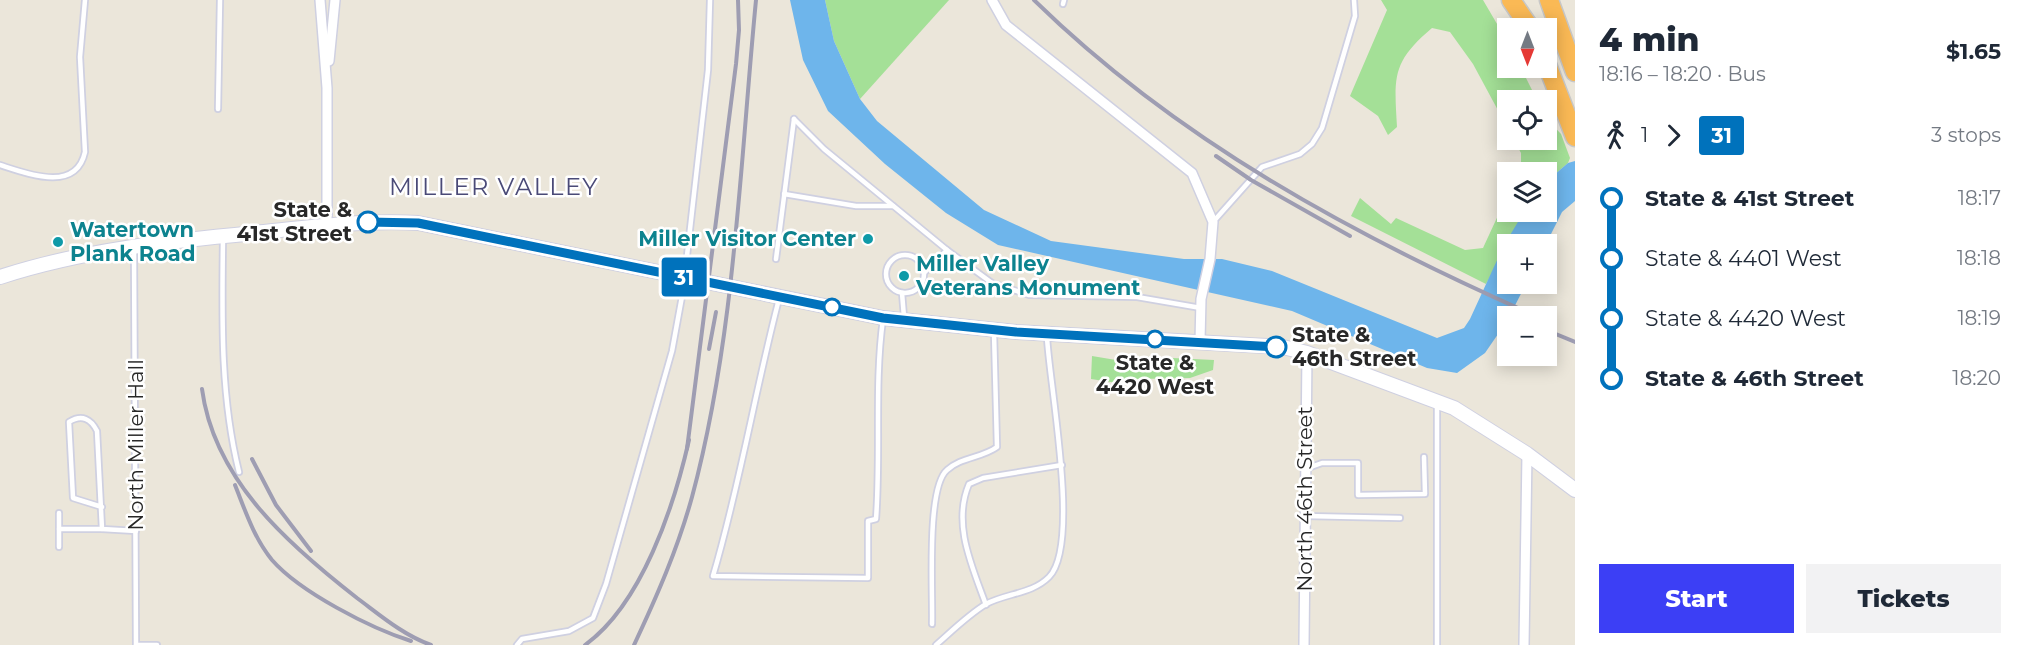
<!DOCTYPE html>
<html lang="en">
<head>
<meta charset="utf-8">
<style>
	body { margin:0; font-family:Montserrat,sans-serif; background:#f2f2f3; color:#1f2937; height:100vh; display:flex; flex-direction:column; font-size:22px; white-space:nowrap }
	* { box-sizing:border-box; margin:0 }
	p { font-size:20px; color:#747a83 }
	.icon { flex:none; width:33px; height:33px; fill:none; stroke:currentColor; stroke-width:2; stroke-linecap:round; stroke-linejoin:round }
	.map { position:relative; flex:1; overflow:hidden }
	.details { display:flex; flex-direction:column; background:#fff; width:450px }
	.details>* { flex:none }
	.badge { padding:0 12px; border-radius:4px; font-size:21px; line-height:39px }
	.needle { width:39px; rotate:180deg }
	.buttons { position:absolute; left:1497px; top:18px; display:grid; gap:12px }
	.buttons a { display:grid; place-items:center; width:60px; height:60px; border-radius:0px; background:#fff; box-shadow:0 3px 15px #0003; font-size:30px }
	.map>.badge { position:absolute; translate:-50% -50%; box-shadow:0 0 0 3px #fff }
	.legs { display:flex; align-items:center; gap:9px; height:66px; padding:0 24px; font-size:20px }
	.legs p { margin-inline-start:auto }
	.head { display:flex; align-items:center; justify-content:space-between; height:102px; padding:0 24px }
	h1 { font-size:33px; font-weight:800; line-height:45px }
	.action { display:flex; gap:12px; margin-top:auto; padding:12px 24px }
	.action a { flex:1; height:69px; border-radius:0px; background:#3c3ff5; color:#fff; font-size:24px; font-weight:800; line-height:69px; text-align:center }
	.action a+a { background:#f2f2f3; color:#1f2937 }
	ul { padding:0 24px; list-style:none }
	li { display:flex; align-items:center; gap:21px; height:60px; font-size:22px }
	li i { display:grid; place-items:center; width:9px; height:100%; margin:0 8px; background:currentColor }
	li i::after { content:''; width:15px; height:15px; margin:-8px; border:4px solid; border-radius:50%; background:#fff }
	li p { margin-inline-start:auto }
	li:first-child i { background:linear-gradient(#0000 50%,currentColor 0) }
	li:last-child i { background:linear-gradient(currentColor 50%,#0000 0) }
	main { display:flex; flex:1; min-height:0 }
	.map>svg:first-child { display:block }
	.green { fill:#a4e097 }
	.water { fill:#6eb5eb }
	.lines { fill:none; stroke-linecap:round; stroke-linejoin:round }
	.service-casing { stroke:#cfd0e1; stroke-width:8 }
	.minor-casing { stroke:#cfd0e1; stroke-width:12 }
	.secondary-casing { stroke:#cfd0e1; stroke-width:16 }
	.motorway-casing { stroke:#c7c7c7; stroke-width:21 }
	.service { stroke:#fff; stroke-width:4.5 }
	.minor { stroke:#fff; stroke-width:9 }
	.secondary { stroke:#fff; stroke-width:14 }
	.motorway { stroke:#fab955; stroke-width:18 }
	.rail { stroke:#9e9db2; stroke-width:4 }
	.line-1-casing { stroke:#fff; stroke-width:14 }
	.line-1 { stroke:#0072bc; stroke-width:9 }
	.stop-1-dot { fill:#fff; stroke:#0072bc; stroke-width:3 }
	.culture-dot { fill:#0f9aa8; stroke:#fff; stroke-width:2 }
	.labels { text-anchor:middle; stroke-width:5; stroke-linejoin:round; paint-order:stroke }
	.stop-label { font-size:21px; font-weight:bold; fill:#282828; stroke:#fff; text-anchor:end }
	.culture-label { font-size:21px; font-weight:bold; fill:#0d838f; stroke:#fff; text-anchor:start }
	.street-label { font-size:21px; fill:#282828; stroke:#fff }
	.quarter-label { font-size:24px; letter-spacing:1.5px; fill:#4a4a77; stroke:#fff }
</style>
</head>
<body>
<main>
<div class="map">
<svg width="1575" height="645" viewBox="0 0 1575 645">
	<rect width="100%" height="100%" fill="#ebe6da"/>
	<!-- green -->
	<g class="green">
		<polygon points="825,0 949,0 860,99 834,41"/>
		<path d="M1381,0h102l24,41 1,27h13l16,32h-29l-1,27 -34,-63 -23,-32 -18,-4c-40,34 -38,48 -35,99l-9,8 -10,-19 -28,-20 37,-86z"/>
		<polygon points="1547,119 1561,134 1570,158 1568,163 1547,181 1546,172 1521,172 1521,153 1514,140 1546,140"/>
		<polygon points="1507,196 1508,212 1524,212 1486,284 1351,216 1360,198 1391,224 1396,218 1465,250 1483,248"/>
		<polygon points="1092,356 1116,360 1131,356 1214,360 1213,370 1190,378 1138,379 1117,383 1091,379"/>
	</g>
	<!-- water -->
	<polygon class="water" points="790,0 825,0 834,41 860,99 877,121 984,210 1051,241 1184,259 1222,259 1272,271 1437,338 1464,328 1470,319 1504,245 1524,212 1546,212 1547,181 1568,163 1575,161 1575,201 1562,212 1546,244 1508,244 1508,284 1526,284 1507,321 1485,353 1457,373 1427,368 1292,311 998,245 946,213 885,164 828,111 803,60"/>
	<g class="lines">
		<!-- service casing -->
		<g class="service-casing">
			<g id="service">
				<polyline points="1063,4 1064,0"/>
				<polyline points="218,109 220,0"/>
				<polyline points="794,119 824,149 947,250 992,283 1029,295 1137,297 1201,308"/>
				<path d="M0,165c28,9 76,28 85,-13l-5,-95 5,-57"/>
				<polyline points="784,194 856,206 893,206"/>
				<polyline points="1213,222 1262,167 1300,154 1312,144 1322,128 1355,16 1354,0"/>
				<path d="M223,238c-1,79 -3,158 16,234"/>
				<polyline points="134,248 136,645"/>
				<circle cx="905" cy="274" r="19"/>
				<polyline points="776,259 794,119"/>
				<polyline points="924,273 947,250"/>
				<polyline points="902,293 904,317"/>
				<path d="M779,299c-24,92 -39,186 -66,277l155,2v-57l8,-2c5,-67 -2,-134 7,-200"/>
				<polyline points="1437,405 1437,645"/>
				<polyline points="1305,469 1322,463 1358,463 1358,495 1425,494 1424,457"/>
				<path d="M102,507l-29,-9 -4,-76c13,-8 22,-3 28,9l5,98 34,2"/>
				<polyline points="1305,516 1400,518"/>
				<polyline points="59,529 102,529"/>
				<polyline points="59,547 59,513"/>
				<path d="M986,605c-14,-39 -34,-81 -17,-121l14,-6 79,-13"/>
				<path d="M932,624c1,-31 -6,-136 15,-154 14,-13 35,-12 50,-23l-3,-115"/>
				<polyline points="136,645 157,645"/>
				<polyline points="517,645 522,639 569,631 593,618 606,584 672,351 683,291 708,70 710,0"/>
				<path d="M936,645c16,-14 32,-30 50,-41 21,-11 46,-10 63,-27 32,-32 0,-194 -2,-240"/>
			</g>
		</g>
		<!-- minor casing -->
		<g class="minor-casing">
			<g id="minor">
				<polyline points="320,0 327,88 327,226"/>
				<polyline points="992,0 1006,25 1192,173 1213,222 1210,259 1201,299 1200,341"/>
				<polyline points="329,61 335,0"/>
				<polyline points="1304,645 1307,353"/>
				<polyline points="1524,645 1527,454"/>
			</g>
		</g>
		<!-- secondary casing -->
		<g class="secondary-casing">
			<path id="secondary" d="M0,277c83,-27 169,-36 255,-44 54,-6 109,-13 163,-10l465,95 133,14 267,15 24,6 147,55 73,46 48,36"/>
		</g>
		<!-- motorway casing -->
		<g class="motorway-casing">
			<g id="motorway">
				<polyline points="1511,0 1530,28"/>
				<polyline points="1549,0 1575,72"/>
				<polyline points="1546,62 1575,137"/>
			</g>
		</g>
		<!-- service -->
		<use href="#service" class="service"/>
		<!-- minor -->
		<use href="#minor" class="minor"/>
		<!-- secondary -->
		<use href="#secondary" class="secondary"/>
		<!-- motorway -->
		<use href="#motorway" class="motorway"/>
		<!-- rail -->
		<g class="rail">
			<path d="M1034,0c143,140 320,236 502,316"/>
			<polyline points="1216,156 1251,180 1350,236"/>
			<polyline points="1546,330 1575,342"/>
			<polyline points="709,349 716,312"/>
			<path d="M202,389c12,91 87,156 155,209 23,17 46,37 74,47"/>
			<polyline points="687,449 736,64 739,30 738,0"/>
			<polyline points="252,459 276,505 311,551"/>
			<path d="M235,485c10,25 19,53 37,75 28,32 98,68 139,81"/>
			<path d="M585,645c57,-41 89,-139 104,-205"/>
			<path d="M634,645c23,-49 44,-97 58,-148 43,-160 48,-333 64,-497"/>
		</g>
	</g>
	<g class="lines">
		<!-- line-1 casing -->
		<g class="line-1-casing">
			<polyline id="line-1" points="368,222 418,223 883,318 1016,332 1276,347"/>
		</g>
		<!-- line-1 -->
		<use href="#line-1" class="line-1"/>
	</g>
	<!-- markers -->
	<g class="stop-1-dot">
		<circle cx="368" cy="222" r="10"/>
		<circle cx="832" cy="307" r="8"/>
		<circle cx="1155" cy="339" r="8"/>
		<circle cx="1276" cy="347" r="10"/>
	</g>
	<g class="culture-dot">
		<circle cx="868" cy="239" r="6"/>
		<circle cx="58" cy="242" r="6"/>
		<circle cx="904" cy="276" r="6"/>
	</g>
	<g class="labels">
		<!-- stop labels -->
		<g class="stop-label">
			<text x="352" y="217">State &amp;<tspan x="352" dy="24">41st Street</tspan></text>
			<text x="1292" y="342" text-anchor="start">State &amp;<tspan x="1292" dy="24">46th Street</tspan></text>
			<text x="1155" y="370" text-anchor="middle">State &amp;<tspan x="1155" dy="24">4420 West</tspan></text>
		</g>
		<!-- culture labels -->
		<g class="culture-label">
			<text x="70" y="237">Watertown<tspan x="70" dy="24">Plank Road</tspan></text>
			<text x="856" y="246" text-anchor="end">Miller Visitor Center</text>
			<text x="916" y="271">Miller Valley<tspan x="916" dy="24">Veterans Monument</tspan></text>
		</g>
		<!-- street labels -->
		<g class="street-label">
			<text transform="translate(136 445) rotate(-90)" y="7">North Miller Hall</text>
			<text transform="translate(1305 499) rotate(-90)" y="7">North 46th Street</text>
		</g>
		<!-- quarter labels -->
		<g class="quarter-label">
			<text x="494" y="195">MILLER VALLEY</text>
		</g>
	</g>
</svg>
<div class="buttons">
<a><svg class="needle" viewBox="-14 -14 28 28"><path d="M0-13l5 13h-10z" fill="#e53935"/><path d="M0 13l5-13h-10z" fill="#747a83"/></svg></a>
<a><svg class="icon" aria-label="locate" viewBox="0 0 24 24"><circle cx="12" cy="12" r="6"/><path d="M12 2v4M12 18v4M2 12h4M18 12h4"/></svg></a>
<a><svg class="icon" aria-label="layers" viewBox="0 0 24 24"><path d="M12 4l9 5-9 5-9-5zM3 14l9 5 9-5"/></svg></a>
<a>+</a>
<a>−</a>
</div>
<b class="badge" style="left:684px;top:277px;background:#0072bc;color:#fff">31</b>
</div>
<section class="details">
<div class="head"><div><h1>4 min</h1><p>18:16 – 18:20 · Bus</p></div><b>$1.65</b></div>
<div class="legs"><svg class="icon" aria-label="walk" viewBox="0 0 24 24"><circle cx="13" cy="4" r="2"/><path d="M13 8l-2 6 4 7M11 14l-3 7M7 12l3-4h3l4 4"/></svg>1<svg class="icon" aria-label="forward" viewBox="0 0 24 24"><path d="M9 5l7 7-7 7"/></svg><b class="badge" style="background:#0072bc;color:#fff">31</b><p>3 stops</p></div>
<ul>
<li><i style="color:#0072bc"></i><b>State &amp; 41st Street</b><p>18:17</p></li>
<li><i style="color:#0072bc"></i><span>State &amp; 4401 West</span><p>18:18</p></li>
<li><i style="color:#0072bc"></i><span>State &amp; 4420 West</span><p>18:19</p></li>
<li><i style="color:#0072bc"></i><b>State &amp; 46th Street</b><p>18:20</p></li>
</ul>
<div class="action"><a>Start</a><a>Tickets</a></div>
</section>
</main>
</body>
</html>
